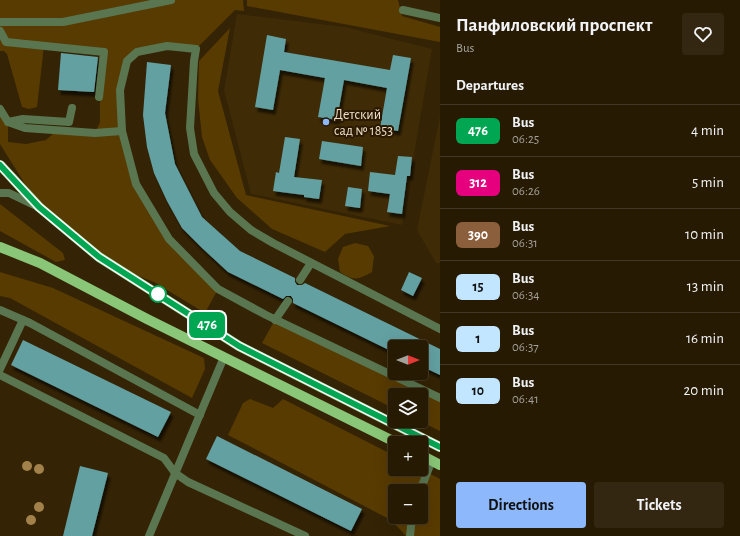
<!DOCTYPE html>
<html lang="en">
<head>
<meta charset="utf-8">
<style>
	body { margin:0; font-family:"Alegreya Sans",sans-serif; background:#332712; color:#f1f3f6; height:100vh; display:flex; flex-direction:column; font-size:15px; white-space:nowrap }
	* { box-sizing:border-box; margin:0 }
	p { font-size:13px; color:#a4a19a }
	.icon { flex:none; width:22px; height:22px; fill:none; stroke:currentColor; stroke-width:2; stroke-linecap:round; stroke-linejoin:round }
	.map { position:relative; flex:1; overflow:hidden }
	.details { display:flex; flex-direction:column; background:#271a03; width:300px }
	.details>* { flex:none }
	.badge { padding:0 8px; border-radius:6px; font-size:14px; line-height:26px }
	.needle { width:26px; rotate:90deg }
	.buttons { position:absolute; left:388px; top:340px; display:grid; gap:8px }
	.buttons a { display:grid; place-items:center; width:40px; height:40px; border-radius:4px; background:#271a03; box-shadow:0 4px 16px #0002,0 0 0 1px #433825; font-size:20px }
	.map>.badge { position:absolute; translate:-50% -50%; box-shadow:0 0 0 2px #fff }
	h2 { padding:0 16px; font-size:15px; line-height:36px }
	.round { display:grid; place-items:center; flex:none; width:42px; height:42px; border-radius:4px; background:#332712 }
	.overview { display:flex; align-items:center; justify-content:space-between; height:68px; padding:0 16px }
	h1 { font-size:19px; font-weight:600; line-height:30px }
	.button { display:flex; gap:8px; margin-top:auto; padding:8px 16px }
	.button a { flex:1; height:46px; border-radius:4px; background:#8db9fc; color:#111; font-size:16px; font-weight:600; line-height:46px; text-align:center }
	.button a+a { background:#332712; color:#f1f3f6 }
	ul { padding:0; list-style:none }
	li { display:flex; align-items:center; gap:12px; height:52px; padding:0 16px; border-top:1px solid #433825 }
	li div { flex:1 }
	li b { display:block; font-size:15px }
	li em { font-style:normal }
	li .badge { min-width:44px; font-weight:700; text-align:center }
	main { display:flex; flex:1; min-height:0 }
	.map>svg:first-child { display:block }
	.built { fill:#3f2b05 }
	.green { fill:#583b00; fill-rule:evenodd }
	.building { fill:#62a0a2; filter:url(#shadow) }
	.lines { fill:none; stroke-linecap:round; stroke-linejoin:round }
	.lane { stroke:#597651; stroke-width:8 }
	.street { stroke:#597651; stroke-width:8 }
	.primary { stroke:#89c677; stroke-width:10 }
	.tree { fill:#a2814a }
	.line-casing { stroke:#fff; stroke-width:9 }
	.line { stroke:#00a651; stroke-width:6 }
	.poi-dot { fill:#8db9fc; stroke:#2a1900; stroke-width:1.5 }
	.stop-dot { fill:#fff; stroke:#00a651; stroke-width:2 }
	.labels { text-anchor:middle; stroke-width:4; stroke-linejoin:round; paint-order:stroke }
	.poi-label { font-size:14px; fill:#ecdec8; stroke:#2a1900; text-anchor:start }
</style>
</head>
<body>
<main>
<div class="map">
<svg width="440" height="536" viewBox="0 0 440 536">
	<defs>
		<filter id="shadow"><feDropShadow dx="2.5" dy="4.5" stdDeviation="1" flood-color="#0009"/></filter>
	</defs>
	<rect width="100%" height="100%" fill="#342304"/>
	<!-- built -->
	<g class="built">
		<polygon points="237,14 345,27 432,49 402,225 251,194 224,90"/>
		<polygon points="440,116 440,263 436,263 417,230"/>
	</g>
	<!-- green -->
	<g class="green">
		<polygon points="0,0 243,0 244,11 235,10 196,49 167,46 137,52 127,61 120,90 122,131 136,184 170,239 218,289 205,313 154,282 133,274 95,249 46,209 25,184 0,144 0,109 8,122 8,142 26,144 46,140 56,131 95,133 100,122 100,92 104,53 44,46 37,107 29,109 22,107 7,54 4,51 0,51"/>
		<polygon points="247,0 398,0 402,16 440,27 440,42 247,6"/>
		<polygon points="230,28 218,91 246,195 390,226 345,234 325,252 272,229 237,198 210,160 202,137 198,99 199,61"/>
		<polygon points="0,204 63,253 65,260 56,262 0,231"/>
		<path d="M355,243l13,3 6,10 -2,16c-14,8 -19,9 -32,0l-2,-13 5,-12z"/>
		<polygon points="0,272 53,288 204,358 205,369 192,398 10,298 0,296"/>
		<polygon points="276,318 440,395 440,431 420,421 421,395 395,395 395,409 262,343"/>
		<path d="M250,399l23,9 10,-9 112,57v13h26l19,10v57h-34l-15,-16 -163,-85 15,-32zM395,491h26v26h-26z"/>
	</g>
	<!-- building -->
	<g class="building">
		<polygon points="267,35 286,39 284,52 390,70 393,55 411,58 398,131 380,128 387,88 344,80 337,120 318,117 325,78 280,70 273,110 255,107"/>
		<polygon points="61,53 98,57 94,92 58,90"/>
		<polygon points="147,62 171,65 165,113 175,164 202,217 240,251 295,278 295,282 297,285 302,285 305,283 440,349 440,375 421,366 421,347 395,347 395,353 293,303 293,299 291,296 286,296 283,299 228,272 202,248 182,228 167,201 154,173 147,147 143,115"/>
		<polygon points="285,137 300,139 294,177 322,180 319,199 304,197 304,195 273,191 276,172 279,173"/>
		<polygon points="322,141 363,147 361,166 319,159"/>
		<polygon points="398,156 412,157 410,176 407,176 402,214 387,212 390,194 368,191 370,172 395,175"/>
		<polygon points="348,187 362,189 360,208 345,206"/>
		<polygon points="409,272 422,278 413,296 401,290"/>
		<polygon points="23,340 171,412 158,437 11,365"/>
		<polygon points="217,436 362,509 351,531 206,459"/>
		<polygon points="80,466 108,473 92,536 63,536"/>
	</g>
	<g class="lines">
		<!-- lane -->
		<g class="lane">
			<polyline points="403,10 440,18"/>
			<polyline points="0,31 6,42 104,52 99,97"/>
			<polyline points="0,109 8,122 25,128 95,133 122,131"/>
			<polyline points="8,122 23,119 69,122 72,108"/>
			<polyline points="300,280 311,263"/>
			<polyline points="0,310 30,323 200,415"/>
			<polyline points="275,320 288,301"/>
			<polyline points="440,329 273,243 251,230 230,212 214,193 194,154 190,128 194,61 196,49 167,46 137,52 127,61 120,90 122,131 136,184 169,239 218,289 266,315 440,398"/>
			<polyline points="0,369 23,320"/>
			<polyline points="0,375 164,458 175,473 188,482 305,536"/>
			<polyline points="420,491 432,460"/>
			<polyline points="410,536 412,517"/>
		</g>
		<!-- street -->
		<g class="street">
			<polyline points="0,22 63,22 171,0"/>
			<polyline points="0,193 9,193 34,205"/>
			<polyline points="149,536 224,357"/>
		</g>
		<!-- primary -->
		<g class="primary">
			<polyline points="0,165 39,207 99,257 239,346 440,447"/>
			<polyline points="0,247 40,263 147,319 397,443"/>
			<polyline points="421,455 440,465"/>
		</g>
	</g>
	<!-- trees -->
	<g class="tree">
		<circle cx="27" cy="466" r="5"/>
		<circle cx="39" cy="469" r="5"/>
		<circle cx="39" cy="507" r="5"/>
		<circle cx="31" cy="520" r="5"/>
	</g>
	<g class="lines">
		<!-- line casing -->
		<g class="line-casing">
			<polyline id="line" points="0,165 39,207 99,257 239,346 440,447"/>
		</g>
		<!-- line -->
		<use href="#line" class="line"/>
	</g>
	<!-- markers -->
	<circle class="poi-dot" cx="326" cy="122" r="4"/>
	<circle class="stop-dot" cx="158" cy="294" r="8"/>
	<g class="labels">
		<!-- poi labels -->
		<g class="poi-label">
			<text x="334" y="119">Детский<tspan x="334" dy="16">сад № 1853</tspan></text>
		</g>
	</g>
</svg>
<div class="buttons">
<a><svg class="needle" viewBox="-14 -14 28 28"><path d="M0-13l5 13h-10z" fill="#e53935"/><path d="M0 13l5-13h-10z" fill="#a4a19a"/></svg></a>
<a><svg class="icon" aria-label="layers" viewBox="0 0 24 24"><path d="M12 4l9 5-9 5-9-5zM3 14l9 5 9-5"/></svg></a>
<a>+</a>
<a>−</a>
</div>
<b class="badge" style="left:207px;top:325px;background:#00a651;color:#fff">476</b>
</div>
<section class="details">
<div class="overview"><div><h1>Панфиловский проспект</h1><p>Bus</p></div><a class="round"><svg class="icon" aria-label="heart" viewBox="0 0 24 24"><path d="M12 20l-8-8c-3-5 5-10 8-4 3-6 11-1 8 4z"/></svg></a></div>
<h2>Departures</h2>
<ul>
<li><span class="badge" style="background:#00a651;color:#fff">476</span><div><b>Bus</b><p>06:25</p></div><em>4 min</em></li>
<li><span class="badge" style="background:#e6007e;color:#fff">312</span><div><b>Bus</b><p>06:26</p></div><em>5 min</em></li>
<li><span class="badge" style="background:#8b5e3c;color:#fff">390</span><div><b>Bus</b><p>06:31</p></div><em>10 min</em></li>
<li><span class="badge" style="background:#c2e6ff;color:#111">15</span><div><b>Bus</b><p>06:34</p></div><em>13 min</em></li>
<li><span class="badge" style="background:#c2e6ff;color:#111">1</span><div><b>Bus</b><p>06:37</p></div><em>16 min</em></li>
<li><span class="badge" style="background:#c2e6ff;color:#111">10</span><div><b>Bus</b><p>06:41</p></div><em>20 min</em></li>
</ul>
<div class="button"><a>Directions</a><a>Tickets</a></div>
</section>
</main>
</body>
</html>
